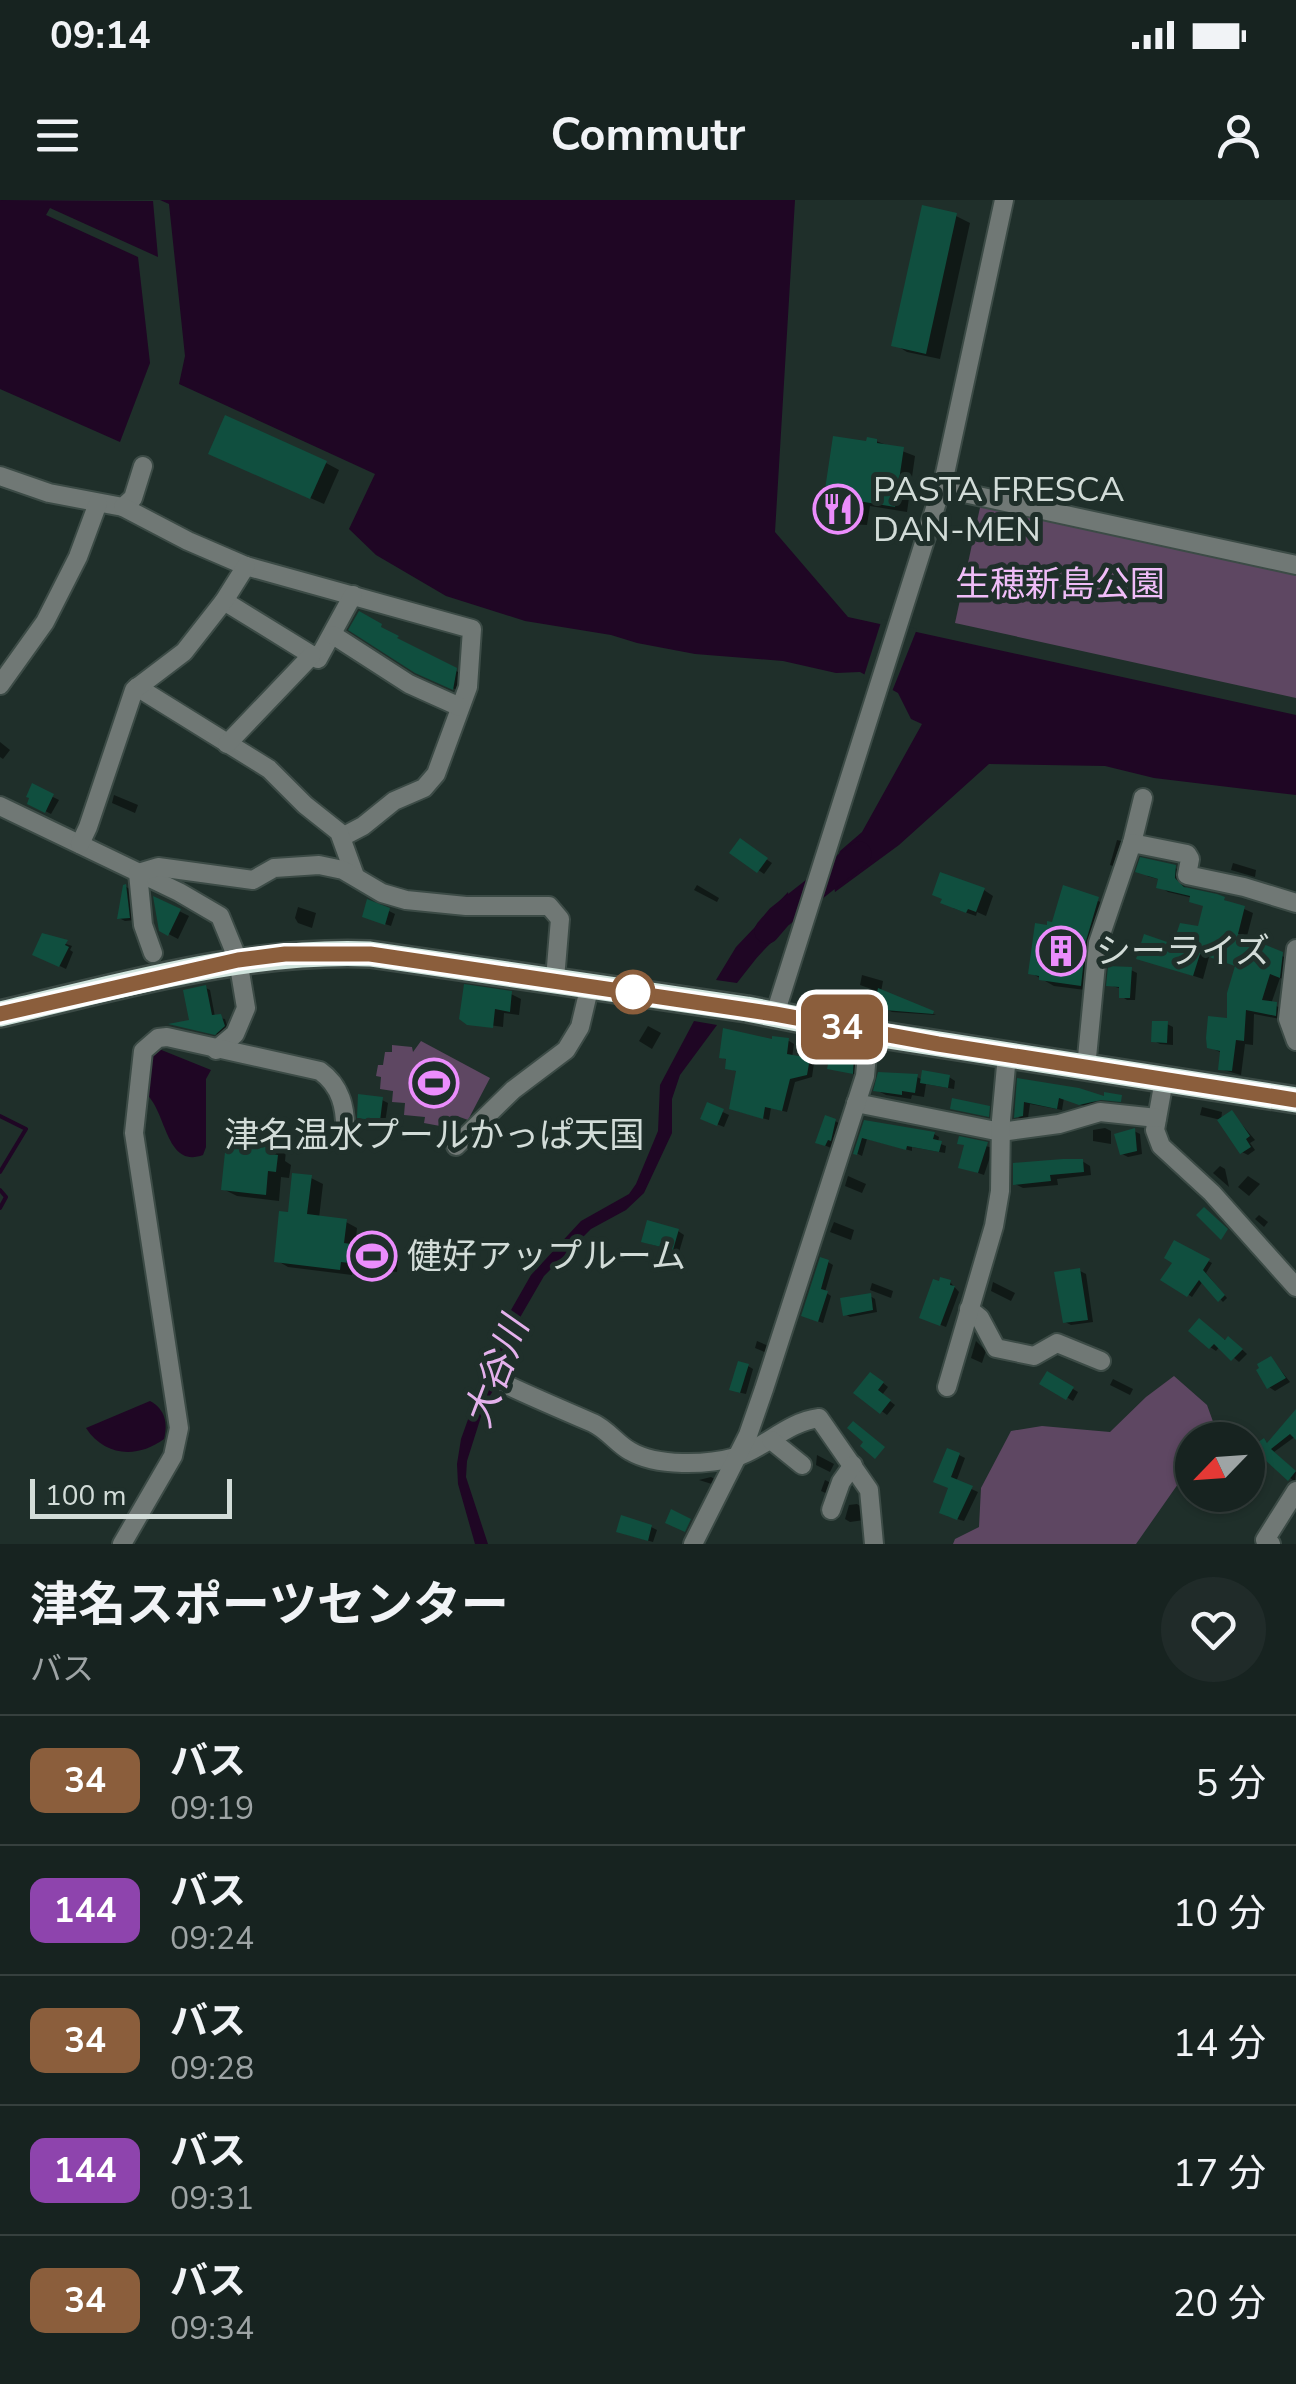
<!DOCTYPE html>
<html lang="ja">
<head>
<meta charset="utf-8">
<style>
	body { margin:0; font-family:"Nunito Sans","Noto Sans JP",sans-serif; background:#202b29; color:#f1f3f6; height:100vh; display:flex; flex-direction:column; font-size:38px; white-space:nowrap }
	* { box-sizing:border-box; margin:0 }
	p { font-size:32px; color:#9ea4a5 }
	.icon { flex:none; width:55px; height:55px; fill:none; stroke:currentColor; stroke-width:2; stroke-linecap:round; stroke-linejoin:round }
	.map { position:relative; height:1344px; overflow:hidden }
	.sheet { display:flex; flex-direction:column; background:#172320; flex:1 }
	.sheet>* { flex:none }
	.badge { padding:0 20px; border-radius:15px; font-size:35px; line-height:65px }
	.needle { width:65px; rotate:245deg }
	.controls { position:absolute; left:1175px; top:1222px; display:grid; gap:20px }
	.controls a { display:grid; place-items:center; width:90px; height:90px; border-radius:50%; background:#172320; box-shadow:0 2px 8px #0004,0 0 0 2px #36403e; font-size:50px }
	.scale { position:absolute; left:30px; bottom:25px; width:202px; box-sizing:border-box; padding-left:10px; border:5px solid #d2dcd8; border-top:0; font-size:28px; line-height:35px; white-space:nowrap; color:#d2dcd8; -webkit-text-stroke:8px #1f2f2a; paint-order:stroke }
	.map>.badge { position:absolute; translate:-50% -50%; box-shadow:0 0 0 5px #fff }
	.round { display:grid; place-items:center; flex:none; width:105px; height:105px; border-radius:52px; background:#202b29 }
	.head { display:flex; align-items:center; justify-content:space-between; height:170px; padding:0 30px }
	h1 { font-size:48px; font-weight:700; line-height:75px }
	ul { padding:0; list-style:none }
	li { display:flex; align-items:center; gap:30px; height:130px; padding:0 30px; border-top:2px solid #36403e }
	li div { flex:1 }
	li b { display:block; font-size:38px }
	li em { font-style:normal }
	li .badge { min-width:110px; font-weight:700; text-align:center }
	.status { display:flex; justify-content:space-between; align-items:center; height:70px; padding:0 50px; background:#172320; direction:ltr }
	.status svg { height:28px; fill:currentColor }
	header { display:flex; justify-content:space-between; align-items:center; height:130px; padding:0 30px; background:#172320; font-size:45px; font-weight:700 }
	.map>svg:first-child { display:block }
	.green { fill:#5e4762 }
	.water { fill:#1f0624 }
	.pier { fill:#1f2f2a }
	.shadow { fill:#0007 }
	.lines { fill:none; stroke-linecap:round; stroke-linejoin:round }
	.stream { stroke:#1f0624; stroke-width:4 }
	.river { stroke:#1f0624; stroke-width:25 }
	.building { fill:#104f3f }
	.minor-casing { stroke:#3c4b46; stroke-width:22 }
	.highway-casing { stroke:#3c4b46; stroke-width:30 }
	.minor { stroke:#707875; stroke-width:18 }
	.highway { stroke:#cfe3dc; stroke-width:25 }
	.line-casing { stroke:#fff; stroke-width:22 }
	.line { stroke:#8b5e3c; stroke-width:15 }
	.stop-dot { fill:#fff; stroke:#8b5e3c; stroke-width:5 }
	.labels { text-anchor:middle; stroke-width:10; stroke-linejoin:round; paint-order:stroke }
	.poi-label { font-size:35px; fill:#d2dcd8; stroke:#1f2f2a; text-anchor:start }
	.park-label { font-size:35px; fill:#f0bdf8; stroke:#1f2f2a }
	.water-label { font-size:38px; font-style:italic; fill:#e4b1ec; stroke:#1f2f2a }
</style>
</head>
<body>
<div class="status"><b>09:14</b><svg viewBox="0 0 49 12"><path d="M0 12V9h3v3zM5 12V6h3v6zM10 12V3h3v9zM15 12V0h3v12zM26 1h20v11H26zM47 4h2v5h-2z"/></svg></div>
<header><svg class="icon" aria-label="menu" viewBox="0 0 24 24"><path d="M4 6h16M4 12h16M4 18h16"/></svg>Commutr<svg class="icon" aria-label="person" viewBox="0 0 24 24"><circle cx="12" cy="8" r="4"/><path d="M4 21q1-7 8-7t8 7"/></svg></header>
<div class="map">
<svg width="1296" height="1344" viewBox="0 0 1296 1344">
	<rect width="100%" height="100%" fill="#1f2f2a"/>
	<!-- green -->
	<g class="green">
		<polygon points="981,303 1296,373 1296,498 955,423"/>
		<polygon points="421,841 490,878 468,920 457,916 456,929 424,923 425,917 404,915 405,903 392,902 393,891 380,889 381,877 376,876 378,865 383,865 385,852 392,852 392,845 412,847 413,852"/>
		<polygon points="1174,1176 1207,1205 1215,1227 1207,1240 1192,1240 1192,1264 1136,1344 953,1344 955,1339 979,1327 981,1288 1011,1231 1042,1226 1110,1232 1146,1197"/>
	</g>
	<!-- water -->
	<g class="water">
		<polygon points="0,0 153,1 158,57 50,8 46,15 138,57 150,163 120,242 0,189"/>
		<polygon points="160,0 795,0 775,332 848,417 1296,515 1296,595 1154,578 1105,566 989,564 899,645 835,692 832,673 840,651 862,632 922,524 911,519 898,493 860,472 836,473 783,461 695,454 637,443 611,435 525,421 446,396 376,355 349,329 375,274 179,184 185,156 169,4"/>
		<path d="M788,692c5,33 -2,36 -24,58 -10,10 -18,22 -27,33l-21,-3 20,-33z"/>
		<polygon points="694,821 717,825 680,875 672,899 672,933 644,993 626,1010 591,1029 544,1076 511,1133 503,1174 485,1204 467,1261 466,1277 488,1344 475,1344 458,1284 457,1264 461,1239 475,1200 494,1168 503,1124 531,1075 581,1021 629,994 636,984 658,931 660,885"/>
		<path d="M159,849l52,21 -5,9v68l-3,8c-38,14 -36,-45 -58,-62l4,-37z"/>
		<path d="M150,1201c15,8 18,22 14,38 -27,20 -60,17 -78,-11z"/>
	</g>
	<!-- pier -->
	<polygon class="pier" points="882,419 917,429 891,494 863,479"/>
	<!-- shadow -->
	<g class="shadow">
		<polygon points="956,16 970,23 940,159 907,152 894,144"/>
		<polygon points="876,241 915,256 907,312 870,306 867,325 832,323 820,316 868,244"/>
		<polygon points="224,260 326,263 339,270 324,304"/>
		<polygon points="360,414 402,443 460,473 459,491 424,475"/>
		<polygon points="0,542 10,550 3,559 0,557"/>
		<polygon points="33,587 59,600 51,614 30,603"/>
		<polygon points="114,595 138,605 135,613 112,603"/>
		<polygon points="1117,640 1121,641 1113,666 1110,665"/>
		<polygon points="740,642 772,663 764,674 733,652"/>
		<polygon points="1233,663 1256,670 1255,677 1231,670"/>
		<polygon points="1175,668 1184,673 1183,685 1188,690 1224,700 1253,713 1246,740 1291,760 1289,781 1280,778 1271,804 1286,810 1285,820 1254,814 1253,845 1245,844 1241,875 1220,869 1222,853 1209,847 1229,821 1238,766 1209,757 1203,779 1139,758 1175,747 1200,729 1205,707 1193,698 1168,692 1159,686 1161,680 1147,676"/>
		<polygon points="697,685 719,698 717,702 694,690"/>
		<polygon points="126,687 132,690 135,720 125,721 119,718"/>
		<polygon points="1064,688 1111,706 1093,791 1054,786 1031,773 1054,725"/>
		<polygon points="984,690 993,696 986,716 977,712 976,716 953,708"/>
		<polygon points="298,707 316,713 312,728 298,723 295,718"/>
		<polygon points="179,711 189,716 178,739 161,730"/>
		<polygon points="389,711 395,714 391,726 370,719"/>
		<polygon points="43,736 72,746 70,750 73,752 66,769 35,754"/>
		<polygon points="1131,770 1137,773 1135,800 1127,800 1121,796 1122,789 1109,785"/>
		<polygon points="862,775 883,781 881,792 936,815 892,812 877,805 880,792 860,785"/>
		<polygon points="206,788 210,790 215,817 225,819 228,829 220,835 175,825 192,822"/>
		<polygon points="511,794 521,799 519,815 504,813 503,827 468,822"/>
		<polygon points="1167,824 1173,827 1173,845 1160,844 1154,841"/>
		<polygon points="648,826 661,833 652,849 639,841"/>
		<polygon points="789,841 794,844 792,858 814,863 812,877 795,882 787,912 771,908 769,920 737,911 738,872 727,868 729,861 721,857"/>
		<polygon points="853,858 859,861 858,875 830,868"/>
		<polygon points="917,877 923,880 949,877 955,881 954,889 926,884 924,897 912,895 911,899 886,895 876,890"/>
		<polygon points="1020,881 1088,901 1103,902 1087,907 1064,898 1062,910 1030,904 1028,918 1022,919 1016,916"/>
		<polygon points="382,900 388,903 385,923 360,916"/>
		<polygon points="708,905 729,915 724,927 709,921"/>
		<polygon points="1202,907 1222,912 1221,920 1200,915"/>
		<polygon points="1232,913 1255,940 1250,943 1255,950 1248,955 1242,952"/>
		<polygon points="835,921 841,924 837,942 834,941 831,948 824,945"/>
		<polygon points="866,923 934,934 939,937 938,943 946,946 945,953 912,947 912,951 867,939 862,956 856,953"/>
		<polygon points="1105,928 1111,931 1111,944 1093,941 1093,930"/>
		<polygon points="1134,931 1140,934 1142,954 1128,957 1122,954"/>
		<polygon points="274,932 287,940 285,961 291,965 289,978 281,977 279,1001 237,996 223,989"/>
		<polygon points="960,939 993,948 984,975 961,967 966,946"/>
		<polygon points="1082,961 1090,966 1091,975 1057,979 1058,985 1023,988 1015,984"/>
		<polygon points="1220,966 1225,969 1229,987 1213,973"/>
		<polygon points="848,976 866,984 862,993 845,986"/>
		<polygon points="1248,976 1260,984 1249,996 1238,987"/>
		<polygon points="311,978 323,984 319,1018 346,1022 357,1028 355,1047 387,1051 398,1058 397,1072 353,1067 352,1075 288,1067 276,1060 290,1015"/>
		<polygon points="1259,1015 1268,1022 1264,1027 1255,1019"/>
		<polygon points="834,1022 854,1030 851,1040 830,1032"/>
		<polygon points="678,1031 684,1035 679,1052 650,1044"/>
		<polygon points="1175,1044 1212,1063 1206,1073 1227,1098 1223,1102 1203,1081 1192,1097 1164,1079 1176,1062"/>
		<polygon points="828,1062 833,1065 825,1092 831,1096 823,1123 808,1118"/>
		<polygon points="1080,1071 1086,1074 1093,1122 1071,1125 1065,1122"/>
		<polygon points="950,1082 959,1092 946,1127 928,1120"/>
		<polygon points="993,1082 1015,1093 1011,1101 991,1091"/>
		<polygon points="872,1083 893,1091 891,1098 870,1090"/>
		<polygon points="870,1096 875,1099 877,1112 850,1117 845,1114"/>
		<polygon points="1191,1131 1234,1142 1247,1154 1239,1162 1220,1146 1216,1151 1210,1147"/>
		<polygon points="757,1141 771,1147 769,1154 755,1148"/>
		<polygon points="976,1141 986,1151 982,1163 971,1158"/>
		<polygon points="1271,1158 1290,1182 1275,1191 1269,1187"/>
		<polygon points="748,1166 753,1169 746,1194 737,1192"/>
		<polygon points="1048,1174 1078,1192 1073,1201 1043,1183"/>
		<polygon points="877,1178 888,1187 882,1195 895,1205 887,1215 857,1193"/>
		<polygon points="1113,1179 1133,1189 1130,1195 1110,1185"/>
		<polygon points="1296,1218 1296,1236 1274,1252 1296,1272 1295,1282 1266,1257 1264,1241 1269,1244"/>
		<polygon points="817,1255 834,1264 830,1272 816,1265"/>
		<polygon points="959,1255 965,1258 956,1282 978,1292 964,1321 947,1316 951,1288 942,1284"/>
		<polygon points="711,1277 716,1280 715,1285 699,1280"/>
		<polygon points="825,1280 833,1284 830,1295 821,1291"/>
		<polygon points="857,1304 863,1308 864,1320 850,1322 845,1319 849,1305"/>
		<polygon points="651,1327 657,1330 653,1342 625,1334"/>
	</g>
	<g class="lines">
		<!-- stream -->
		<g class="stream">
			<polyline points="0,916 26,929 0,972"/>
			<polyline points="0,990 6,997 0,1008"/>
		</g>
		<!-- river -->
		<polyline class="river" points="767,731 779,717 859,654"/>
	</g>
	<!-- building -->
	<g class="building">
		<polygon points="922,5 957,13 926,154 891,146"/>
		<polygon points="225,215 327,261 310,299 208,254"/>
		<polygon points="833,236 866,241 867,237 877,239 877,243 904,247 895,307 858,301 855,320 817,317 820,295 824,296"/>
		<polygon points="359,411 382,424 381,427 399,436 397,438 457,468 453,490 415,473 348,430"/>
		<polygon points="32,583 54,594 45,613 27,604 29,598 26,597"/>
		<polygon points="740,638 768,658 757,673 729,653"/>
		<polygon points="1140,657 1176,665 1175,678 1184,687 1217,694 1225,697 1224,700 1245,706 1238,734 1283,752 1280,778 1270,774 1262,800 1277,802 1276,816 1246,810 1244,841 1236,840 1232,871 1218,870 1220,851 1207,848 1206,838 1208,816 1227,818 1227,793 1235,766 1200,754 1193,776 1136,759 1144,734 1173,744 1180,723 1198,726 1203,706 1189,702 1190,696 1156,688 1158,679 1135,672"/>
		<polygon points="940,672 985,688 976,712 968,709 966,713 940,703 942,699 932,695"/>
		<polygon points="126,684 130,718 117,719 123,685"/>
		<polygon points="1063,685 1099,697 1086,741 1081,786 1039,780 1039,776 1028,774 1035,723 1047,725 1047,721 1052,722"/>
		<polygon points="153,696 181,709 168,736 159,731"/>
		<polygon points="367,699 390,708 385,725 362,717"/>
		<polygon points="42,733 68,740 65,745 69,747 59,767 32,755"/>
		<polygon points="1108,766 1132,767 1130,798 1119,798 1119,787 1106,786"/>
		<polygon points="464,784 512,791 510,812 495,809 493,828 467,825 459,819"/>
		<polygon points="206,785 212,815 221,814 225,826 215,835 168,824 189,820 183,790"/>
		<polygon points="878,788 934,811 933,814 884,810 884,808 874,806"/>
		<polygon points="1152,821 1168,821 1167,843 1151,842"/>
		<polygon points="723,828 772,839 772,836 789,838 787,854 810,858 807,875 790,879 782,911 765,907 763,919 729,909 736,871 725,869 726,859 719,858"/>
		<polygon points="831,850 854,855 853,874 827,869"/>
		<polygon points="922,870 950,875 948,888 920,883"/>
		<polygon points="878,872 918,874 915,893 902,891 902,895 873,891"/>
		<polygon points="1017,878 1079,888 1104,896 1104,892 1122,895 1121,902 1101,900 1079,905 1059,898 1057,909 1024,902 1023,916 1014,918"/>
		<polygon points="358,894 383,897 380,921 357,918"/>
		<polygon points="952,898 990,906 989,917 950,909"/>
		<polygon points="707,902 724,909 717,926 700,919"/>
		<polygon points="1232,910 1250,936 1246,939 1251,947 1240,954 1217,920"/>
		<polygon points="825,915 836,919 831,941 828,940 825,946 815,943"/>
		<polygon points="864,920 935,932 933,939 942,941 939,952 907,946 906,950 862,938 857,955 853,954"/>
		<polygon points="228,924 275,930 272,954 278,955 276,972 268,971 266,995 221,990"/>
		<polygon points="1135,928 1137,951 1120,955 1114,934"/>
		<polygon points="959,936 988,942 978,973 958,968 964,945 957,944"/>
		<polygon points="1063,959 1083,959 1084,972 1050,975 1051,981 1013,985 1013,963"/>
		<polygon points="292,973 312,975 307,1014 347,1019 344,1043 387,1049 385,1067 341,1062 340,1070 274,1062 279,1011 288,1012"/>
		<polygon points="1204,1007 1228,1029 1221,1040 1196,1015"/>
		<polygon points="647,1020 679,1029 673,1050 641,1042"/>
		<polygon points="1174,1040 1210,1059 1203,1070 1225,1095 1218,1102 1199,1080 1187,1097 1160,1080 1172,1063 1164,1058"/>
		<polygon points="820,1057 829,1060 821,1089 828,1091 818,1122 801,1116"/>
		<polygon points="1080,1068 1088,1120 1063,1123 1054,1072"/>
		<polygon points="940,1077 951,1080 950,1085 955,1086 940,1126 919,1118 933,1079 939,1081"/>
		<polygon points="871,1093 873,1110 843,1116 840,1098"/>
		<polygon points="1199,1118 1225,1140 1228,1136 1243,1149 1231,1161 1214,1144 1209,1149 1188,1131"/>
		<polygon points="1271,1156 1286,1178 1267,1189 1256,1170 1259,1168 1257,1164"/>
		<polygon points="738,1161 749,1164 740,1193 729,1190"/>
		<polygon points="1047,1171 1074,1187 1066,1200 1039,1184"/>
		<polygon points="870,1172 884,1182 878,1190 891,1200 880,1214 853,1193"/>
		<polygon points="1296,1209 1296,1240 1290,1234 1271,1249 1296,1271 1288,1281 1264,1259 1254,1245 1264,1238 1267,1243"/>
		<polygon points="853,1221 885,1247 875,1259 860,1246 863,1242 847,1228"/>
		<polygon points="947,1248 960,1253 951,1277 973,1286 957,1320 939,1313 948,1288 933,1282"/>
		<polygon points="671,1309 691,1319 685,1332 665,1323"/>
		<polygon points="621,1315 652,1325 648,1341 616,1332"/>
	</g>
	<g class="lines">
		<!-- minor casing -->
		<g class="minor-casing">
			<g id="minor">
				<polyline points="0,276 49,293 123,307 133,298 143,266"/>
				<polyline points="941,288 1296,365"/>
				<polyline points="123,307 188,341 246,366 472,429 468,487 436,574 424,588 394,601 363,626 342,637"/>
				<polyline points="224,401 318,459 353,395"/>
				<polyline points="333,435 409,484 460,507"/>
				<polyline points="0,485 45,422 78,357 98,303"/>
				<polyline points="137,487 269,569 305,605 339,632 355,676"/>
				<polyline points="227,544 312,455"/>
				<polyline points="0,606 179,692 220,716 238,760 246,808 235,834 216,850"/>
				<polyline points="1132,643 1143,598"/>
				<polyline points="80,644 88,627 134,490 184,452 224,401 246,366"/>
				<polyline points="1296,749 1288,819 1296,841"/>
				<polyline points="153,753 143,725 138,673 158,667 253,680 274,668 319,665 343,670 382,693 406,700 466,706 549,706 560,719 555,779"/>
				<polyline points="775,814 943,283 1004,0"/>
				<polyline points="1086,868 1098,743 1132,643 1187,654 1190,659 1187,675 1244,687 1296,703"/>
				<polyline points="1164,880 1155,930 1161,946 1212,993 1296,1087"/>
				<polyline points="856,903 1001,932 1059,924 1100,912 1157,918"/>
				<polyline points="456,946 513,890 566,850 580,827 590,785"/>
				<polyline points="969,1109 980,1118 996,1148 1034,1156 1057,1143 1101,1161"/>
				<path d="M509,1186c28,13 56,25 84,37 15,7 24,21 37,28 27,16 77,14 106,6 29,-9 51,-35 83,-39l50,72 5,54"/>
				<polyline points="947,1187 994,1026 1000,991 1001,920 1007,855"/>
				<polyline points="771,1240 802,1265"/>
				<polyline points="831,1310 841,1282 853,1265"/>
				<path d="M122,1344l51,-88 6,-28 -45,-295 9,-82 15,-13 9,-1 153,34c21,15 26,37 25,62"/>
				<polyline points="693,1344 748,1235 764,1189 865,876 869,833"/>
				<polyline points="1271,1344 1265,1340 1296,1291"/>
			</g>
		</g>
		<!-- highway casing -->
		<g class="highway-casing">
			<path id="highway" d="M0,814c122,-28 244,-65 370,-60l377,55 122,24 427,67"/>
		</g>
		<!-- minor -->
		<use href="#minor" class="minor"/>
		<!-- highway -->
		<use href="#highway" class="highway"/>
	</g>
	<g class="lines">
		<!-- line casing -->
		<g class="line-casing">
			<polyline id="line" points="0,814 238,760 285,754 370,754 775,814 938,844 1296,900"/>
		</g>
		<!-- line -->
		<use href="#line" class="line"/>
	</g>
	<!-- icons -->
	<defs>
		<g id="restaurant-ring" transform="scale(2.5)"><circle r="9.5" fill="#1f2f2a" stroke="#eb8dfc" stroke-width="1.5"/><path d="M-5-6h1v4h1v-4h1v4h1v-4h1v5L-1.5 .5V6h-2V.5L-5-1ZM5-6V6H3V1.5H1.5Q1.5-4 5-6Z" fill="#eb8dfc"/></g>
		<g id="building-ring" transform="scale(2.5)"><circle r="9.5" fill="#1f2f2a" stroke="#eb8dfc" stroke-width="1.5"/><path d="M-4-6H4V6H1V3H-1V6H-4ZM-2.5-4.3h1.7v1.8h-1.7ZM.8-4.3h1.7v1.8H.8ZM-2.5-1h1.7V.8h-1.7ZM.8-1h1.7V.8H.8Z" fill="#eb8dfc"/></g>
		<g id="stadium-ring" transform="scale(2.5)"><circle r="9.5" fill="#1f2f2a" stroke="#eb8dfc" stroke-width="1.5"/><path d="M0-5a6.5 5 0 1 0 0 10a6.5 5 0 1 0 0-10ZM-3.5-1.8h7v3.6h-7Z" fill="#eb8dfc"/></g>
	</defs>
	<g fill-rule="evenodd">
		<use href="#restaurant-ring" x="838" y="309"/>
		<use href="#building-ring" x="1061" y="751"/>
		<use href="#stadium-ring" x="434" y="883"/>
		<use href="#stadium-ring" x="372" y="1056"/>
	</g>
	<!-- markers -->
	<circle class="stop-dot" cx="633" cy="792" r="20"/>
	<g class="labels">
		<!-- poi labels -->
		<g class="poi-label">
			<text x="873" y="301">PASTA FRESCA<tspan x="873" dy="40">DAN-MEN</tspan></text>
			<text x="1096" y="763">シーライズ</text>
			<text x="434" y="947" text-anchor="middle">津名温水プールかっぱ天国</text>
			<text x="407" y="1068">健好アップルーム</text>
		</g>
		<!-- park labels -->
		<g class="park-label">
			<text x="1060" y="396">生穂新島公園</text>
		</g>
		<!-- water labels -->
		<g class="water-label">
			<text transform="translate(496 1172) rotate(-69)" y="13">大谷川</text>
		</g>
	</g>
</svg>
<div class="controls">
<a><svg class="needle" viewBox="-14 -14 28 28"><path d="M0-13l5 13h-10z" fill="#e53935"/><path d="M0 13l5-13h-10z" fill="#9ea4a5"/></svg></a>
</div>
<div class="scale">100 m</div>
<b class="badge" style="left:842px;top:827px;background:#8b5e3c;color:#fff">34</b>
</div>
<section class="sheet">
<div class="head"><div><h1>津名スポーツセンター</h1><p>バス</p></div><a class="round"><svg class="icon" aria-label="heart" viewBox="0 0 24 24"><path d="M12 20l-8-8c-3-5 5-10 8-4 3-6 11-1 8 4z"/></svg></a></div>
<ul>
<li><span class="badge" style="background:#8b5e3c;color:#fff">34</span><div><b>バス</b><p>09:19</p></div><em>5 分</em></li>
<li><span class="badge" style="background:#8e44ad;color:#fff">144</span><div><b>バス</b><p>09:24</p></div><em>10 分</em></li>
<li><span class="badge" style="background:#8b5e3c;color:#fff">34</span><div><b>バス</b><p>09:28</p></div><em>14 分</em></li>
<li><span class="badge" style="background:#8e44ad;color:#fff">144</span><div><b>バス</b><p>09:31</p></div><em>17 分</em></li>
<li><span class="badge" style="background:#8b5e3c;color:#fff">34</span><div><b>バス</b><p>09:34</p></div><em>20 分</em></li>
</ul>
</section>
</body>
</html>
